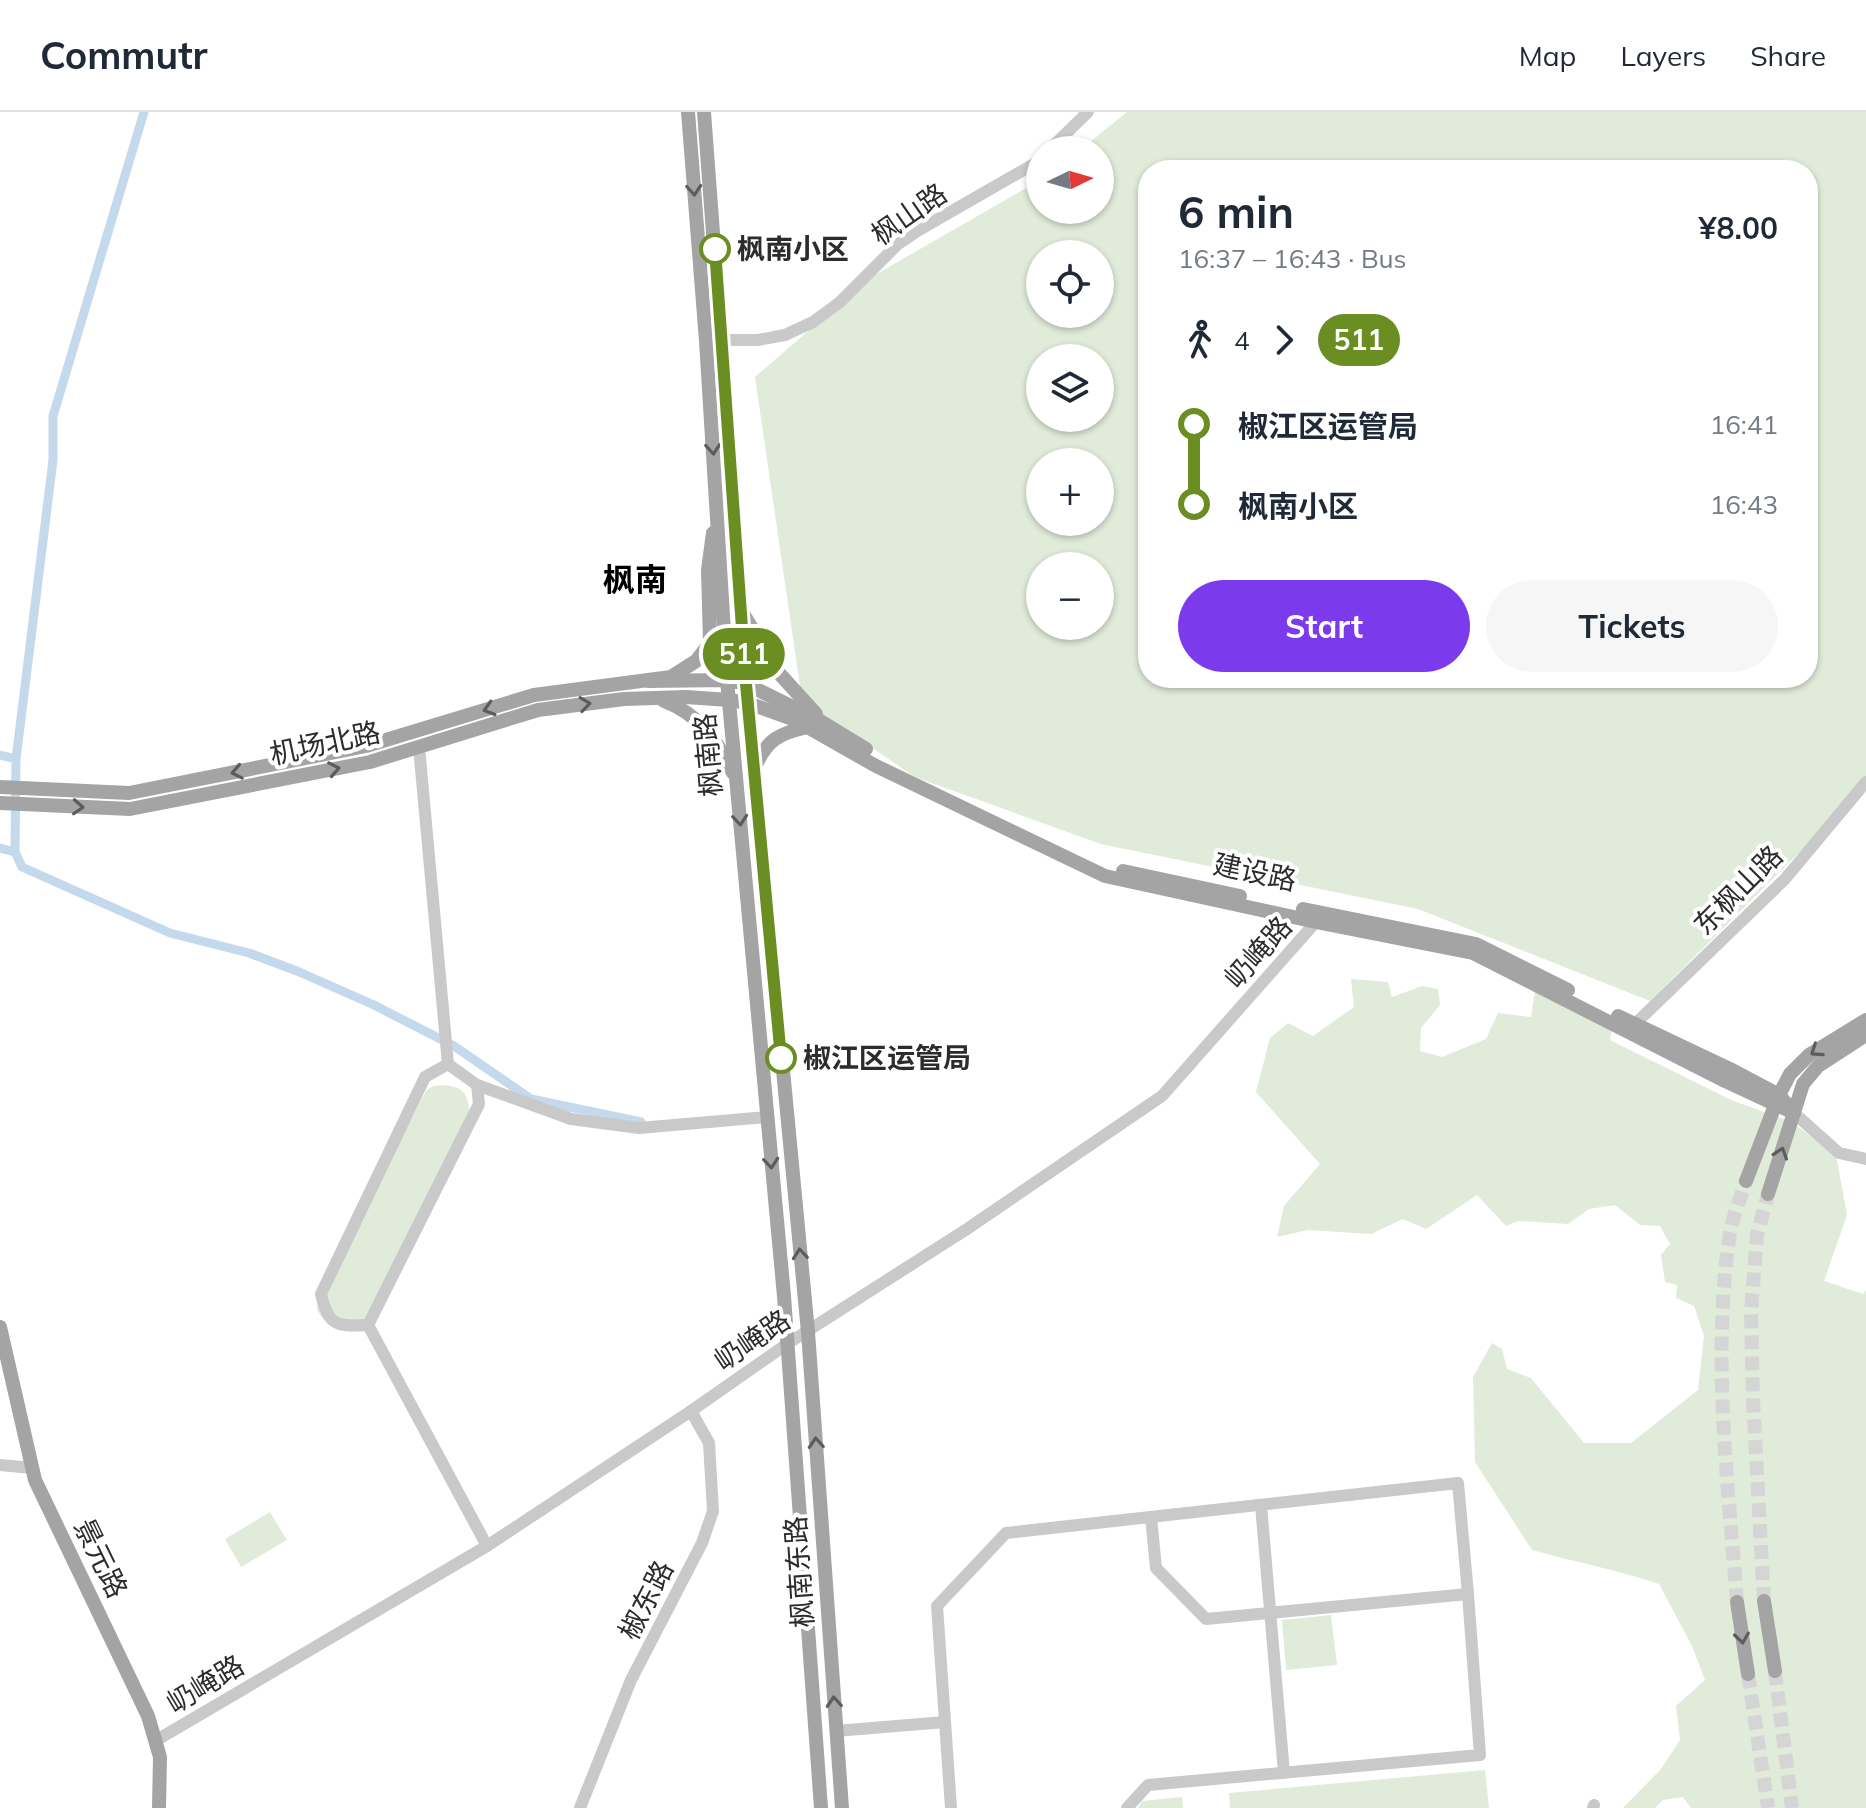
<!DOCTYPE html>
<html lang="en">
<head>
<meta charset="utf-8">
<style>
	body { margin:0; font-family:Mulish,"Noto Sans SC",sans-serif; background:#f6f6f7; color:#1f2937; height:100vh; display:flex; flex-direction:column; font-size:30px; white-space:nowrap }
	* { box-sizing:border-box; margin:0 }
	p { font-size:26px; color:#747a83 }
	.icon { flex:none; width:44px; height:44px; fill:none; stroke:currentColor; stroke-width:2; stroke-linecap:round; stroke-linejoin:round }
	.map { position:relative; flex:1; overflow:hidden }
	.drawer { position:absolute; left:1138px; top:48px; width:680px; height:528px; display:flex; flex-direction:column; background:#fff; border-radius:32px; box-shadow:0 2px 6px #0004 }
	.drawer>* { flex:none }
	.badge { padding:0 16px; border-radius:26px; font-size:28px; line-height:52px }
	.needle { width:52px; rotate:85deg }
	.controls { position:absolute; left:1026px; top:24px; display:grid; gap:16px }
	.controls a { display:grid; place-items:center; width:88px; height:88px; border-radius:50%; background:#fff; box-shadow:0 2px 6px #0004; font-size:40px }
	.map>.badge { position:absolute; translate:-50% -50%; box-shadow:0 0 0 4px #fff }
	.legs { display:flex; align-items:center; gap:12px; height:88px; padding:0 40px; font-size:26px }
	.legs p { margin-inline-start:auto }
	.summary { display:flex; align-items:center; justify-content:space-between; height:136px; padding:0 40px }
	h1 { font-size:44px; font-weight:700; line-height:60px }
	.cta { display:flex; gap:16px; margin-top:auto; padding:16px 40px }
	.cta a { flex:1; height:92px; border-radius:48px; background:#7c3aed; color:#fff; font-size:32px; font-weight:700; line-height:92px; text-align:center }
	.cta a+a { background:#f6f6f7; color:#1f2937 }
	ul { padding:0 40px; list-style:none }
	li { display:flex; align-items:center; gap:28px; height:80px; font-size:30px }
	li i { display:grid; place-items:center; width:12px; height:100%; margin:0 10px; background:currentColor }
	li i::after { content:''; width:20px; height:20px; margin:-10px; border:6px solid; border-radius:50%; background:#fff }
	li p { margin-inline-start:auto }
	li:first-child i { background:linear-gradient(#0000 50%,currentColor 0) }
	li:last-child i { background:linear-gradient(currentColor 50%,#0000 0) }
	header { display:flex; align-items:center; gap:48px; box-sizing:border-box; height:112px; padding:0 40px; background:#fff; border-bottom:2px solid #e0e1e3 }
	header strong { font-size:38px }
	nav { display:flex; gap:44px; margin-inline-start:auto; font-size:28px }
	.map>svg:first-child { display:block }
	.green { fill:#e1ebd9; fill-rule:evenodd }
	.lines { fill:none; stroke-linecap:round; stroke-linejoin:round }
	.canal { stroke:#c4d9ec; stroke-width:9 }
	.major-tunnel { stroke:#d5d5d5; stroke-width:14; stroke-dasharray:14 7; stroke-linecap:butt }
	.minor { stroke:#c9c9c9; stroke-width:12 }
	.major { stroke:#a4a4a4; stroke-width:14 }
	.oneway { stroke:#5c5c5c }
	.line-1-casing { stroke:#fff; stroke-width:18 }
	.line-1 { stroke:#6b8e23; stroke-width:12 }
	.stop-1-dot { fill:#fff; stroke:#6b8e23; stroke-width:4 }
	.labels { text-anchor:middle; stroke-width:8; stroke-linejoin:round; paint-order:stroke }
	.street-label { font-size:28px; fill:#2c2c2c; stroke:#fff }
	.stop-label { font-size:28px; font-weight:bold; fill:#2c2c2c; stroke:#fff; text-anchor:start }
	.quarter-label { font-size:32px; font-weight:bold; fill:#000; stroke:#fff }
</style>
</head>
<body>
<header>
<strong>Commutr</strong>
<nav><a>Map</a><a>Layers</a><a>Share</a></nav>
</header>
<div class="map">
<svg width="1866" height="1696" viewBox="0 0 1866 1696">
	<rect width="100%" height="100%" fill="#fff"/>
	<!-- green -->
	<g class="green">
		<path d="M1127,0h739v674l-216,215 -232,-92 -317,-65 -186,-67 -113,-77 -47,-323 113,-98 172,-99v30h60v-60h-20zM1148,58h660v508h-660zM1040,142h60v60h-60zM1040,246h60v60h-60zM1040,350h60v60h-60zM1040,454h60v60h-60z"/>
		<path d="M1351,867l37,3 4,15 30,-11 16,3 2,16 -19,23 -1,23 22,6 44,-18 12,-26 33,4 4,-26 77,38 -2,11 121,60 61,22 44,33 11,60 -23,66 39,13 3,-4v518h-175l-8,-11 -20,3 -8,8h-32l38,-39 19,-29 -4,-34 29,-26 -13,-34 -33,-62c-41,-14 -85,-22 -127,-34l-57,-88 -2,-85 19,-34 10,6 5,20 24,9 53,65h47l67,-53 6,-54 -10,-30 -18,-8 1,-13 -12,-3 -4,-27 9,-11 -10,-18 -20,-1 -25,-20 -26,4 -21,15 -50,-3 -12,5 -29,-31 -51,34 -23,-10 -32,15 -63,-4 -31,7 7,-31 36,-42 -64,-72 14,-54 18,-15 25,13 41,-29z"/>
		<path d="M444,973c20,2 23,9 26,28l-107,208c-19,18 -33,9 -46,-11l2,-11 107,-208 7,-5z"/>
		<polygon points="270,1400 287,1428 241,1455 225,1427"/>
		<polygon points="1331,1503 1337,1553 1286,1558 1282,1508"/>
		<polygon points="1485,1658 1489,1696 1230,1696 1229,1681"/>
		<polygon points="1182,1685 1183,1696 1138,1696 1142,1689"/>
	</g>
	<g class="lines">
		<!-- canal -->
		<g class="canal">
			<polyline points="0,643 16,647 15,740 22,755 170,821 249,841 297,859 374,893 454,934 531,987 641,1010"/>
			<polyline points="16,647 53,348 53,304 144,0"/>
			<polyline points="0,736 15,740"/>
		</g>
		<!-- major-tunnel -->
		<g class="major-tunnel">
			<polyline points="1764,1489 1753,1288 1751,1201 1757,1123 1768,1082"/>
			<path d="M1737,1490c-9,-120 -25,-243 -8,-362 2,-20 11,-40 17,-59"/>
			<polyline points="1775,1559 1792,1696"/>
			<polyline points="1748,1562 1768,1696"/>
		</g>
		<!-- minor -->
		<g class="minor">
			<polyline points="1049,38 1088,0"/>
			<polyline points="722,228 758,228 785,223 813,210 840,190 898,132 919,118 1034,52 1040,47"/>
			<path d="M419,635l29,317 -23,13 -104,217c7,32 17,33 47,31l119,221"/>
			<polyline points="1635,912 1785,767 1866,670"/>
			<polyline points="477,973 571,1007 639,1016 767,1005"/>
			<polyline points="1794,1001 1839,1041 1866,1047"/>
			<polyline points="368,1213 479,992 477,973 448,952"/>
			<polyline points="0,1353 32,1356"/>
			<polyline points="1261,1393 1284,1661"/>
			<polyline points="1151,1405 1156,1456 1206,1507 1468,1482"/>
			<polyline points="836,1619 945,1610"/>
			<polyline points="155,1629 487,1434 691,1299 787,1232 967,1117 1162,984 1321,804"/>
			<polyline points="580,1696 631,1568 702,1431 713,1399 709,1331 691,1299"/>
			<polyline points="951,1696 937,1494 1006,1421 1458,1371 1468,1482 1480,1643 1148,1673 1127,1696"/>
			<polyline points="1593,1696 1594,1693"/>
		</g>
		<!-- major -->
		<g class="major">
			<polyline points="688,0 706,229 727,568 784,1184 821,1696"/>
			<polyline points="704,0 748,591 808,1220 842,1696"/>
			<polyline points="744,503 778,560 816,602"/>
			<polyline points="648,569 727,568 746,572 817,607 866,637"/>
			<path d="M664,589c35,13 53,39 69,72"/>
			<path d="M755,655c12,-28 25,-34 53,-40"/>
			<polyline points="0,675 129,681 366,634 534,583 671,565 696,549 710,531 708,458 713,421"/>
			<polyline points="0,691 130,697 370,650 538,598 624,587 686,585 729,588 748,591 795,608 876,654 1105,764 1321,811 1473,841 1725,969 1794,1001"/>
			<polyline points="1123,759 1240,784"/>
			<polyline points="1303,797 1476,832 1568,878"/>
			<polyline points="1618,904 1730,957 1779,983 1792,998"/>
			<polyline points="1746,1069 1779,983 1790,962 1809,943 1866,908"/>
			<polyline points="1768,1082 1803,972 1818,954 1866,923"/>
			<polyline points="0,1215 35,1368 148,1604 160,1645 159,1696"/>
			<polyline points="1764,1489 1775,1559"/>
			<polyline points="1737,1490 1748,1562"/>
		</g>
	</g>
	<!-- one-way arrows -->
	<defs><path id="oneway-chevron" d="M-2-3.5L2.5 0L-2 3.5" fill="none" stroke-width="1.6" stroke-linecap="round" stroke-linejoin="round" transform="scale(2)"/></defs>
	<g class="oneway">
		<use href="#oneway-chevron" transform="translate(694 78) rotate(86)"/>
		<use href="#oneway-chevron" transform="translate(713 337) rotate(86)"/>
		<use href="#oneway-chevron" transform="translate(585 592) rotate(-8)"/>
		<use href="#oneway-chevron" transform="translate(489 597) rotate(163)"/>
		<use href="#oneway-chevron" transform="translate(334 657) rotate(-11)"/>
		<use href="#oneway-chevron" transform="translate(237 660) rotate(169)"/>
		<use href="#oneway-chevron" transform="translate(78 695) rotate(3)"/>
		<use href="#oneway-chevron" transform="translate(740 708) rotate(85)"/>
		<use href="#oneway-chevron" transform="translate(1816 939) rotate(146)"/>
		<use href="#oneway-chevron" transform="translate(1781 1041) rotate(-72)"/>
		<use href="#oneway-chevron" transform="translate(771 1051) rotate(85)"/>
		<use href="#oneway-chevron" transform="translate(800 1142) rotate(-95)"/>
		<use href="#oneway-chevron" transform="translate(816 1331) rotate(-94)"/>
		<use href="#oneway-chevron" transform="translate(1742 1526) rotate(82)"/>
		<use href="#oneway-chevron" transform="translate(834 1590) rotate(-94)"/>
	</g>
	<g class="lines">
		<!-- line-1 casing -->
		<g class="line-1-casing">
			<polyline id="line-1" points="715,137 746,572 781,946"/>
		</g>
		<!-- line-1 -->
		<use href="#line-1" class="line-1"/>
	</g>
	<!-- markers -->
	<g class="stop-1-dot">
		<circle cx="715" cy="137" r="14"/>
		<circle cx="781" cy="946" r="14"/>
	</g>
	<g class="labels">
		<!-- street labels -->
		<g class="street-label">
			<text transform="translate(909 102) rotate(-35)" y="10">枫山路</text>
			<text transform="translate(325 631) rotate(-12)" y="10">机场北路</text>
			<text transform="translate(708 643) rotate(-95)" y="10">枫南路</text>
			<text transform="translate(1255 760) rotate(12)" y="10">建设路</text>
			<text transform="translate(1738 778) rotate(-45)" y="10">东枫山路</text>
			<text transform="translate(1258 840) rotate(-48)" y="10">屷崦路</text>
			<text transform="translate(752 1228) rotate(-34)" y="10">屷崦路</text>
			<text transform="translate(101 1446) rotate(64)" y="10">景元路</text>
			<text transform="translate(799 1460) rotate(-94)" y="10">枫南东路</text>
			<text transform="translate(646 1488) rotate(-63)" y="10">椒东路</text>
			<text transform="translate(205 1572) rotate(-31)" y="10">屷崦路</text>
		</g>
		<!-- stop labels -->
		<g class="stop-label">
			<text x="737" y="147">枫南小区</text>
			<text x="803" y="956">椒江区运管局</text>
		</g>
		<!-- quarter labels -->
		<g class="quarter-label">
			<text x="635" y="479">枫南</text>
		</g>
	</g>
</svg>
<div class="controls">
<a><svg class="needle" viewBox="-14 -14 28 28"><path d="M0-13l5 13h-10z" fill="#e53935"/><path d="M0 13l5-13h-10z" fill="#747a83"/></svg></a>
<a><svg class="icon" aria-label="locate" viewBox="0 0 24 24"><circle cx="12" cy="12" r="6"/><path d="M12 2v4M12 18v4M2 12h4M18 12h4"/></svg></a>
<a><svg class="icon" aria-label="layers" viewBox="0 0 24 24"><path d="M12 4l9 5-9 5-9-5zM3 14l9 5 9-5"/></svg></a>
<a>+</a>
<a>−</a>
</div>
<b class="badge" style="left:744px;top:542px;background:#6b8e23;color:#fff">511</b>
<section class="drawer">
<div class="summary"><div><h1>6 min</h1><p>16:37 – 16:43 · Bus</p></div><b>¥8.00</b></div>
<div class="legs"><svg class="icon" aria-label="walk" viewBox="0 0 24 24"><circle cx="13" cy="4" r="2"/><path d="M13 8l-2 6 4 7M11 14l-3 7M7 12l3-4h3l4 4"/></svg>4<svg class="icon" aria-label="forward" viewBox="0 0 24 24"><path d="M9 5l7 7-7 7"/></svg><b class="badge" style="background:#6b8e23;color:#fff">511</b></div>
<ul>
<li><i style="color:#6b8e23"></i><b>椒江区运管局</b><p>16:41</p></li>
<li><i style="color:#6b8e23"></i><b>枫南小区</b><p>16:43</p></li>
</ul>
<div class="cta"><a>Start</a><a>Tickets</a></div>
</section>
</div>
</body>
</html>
